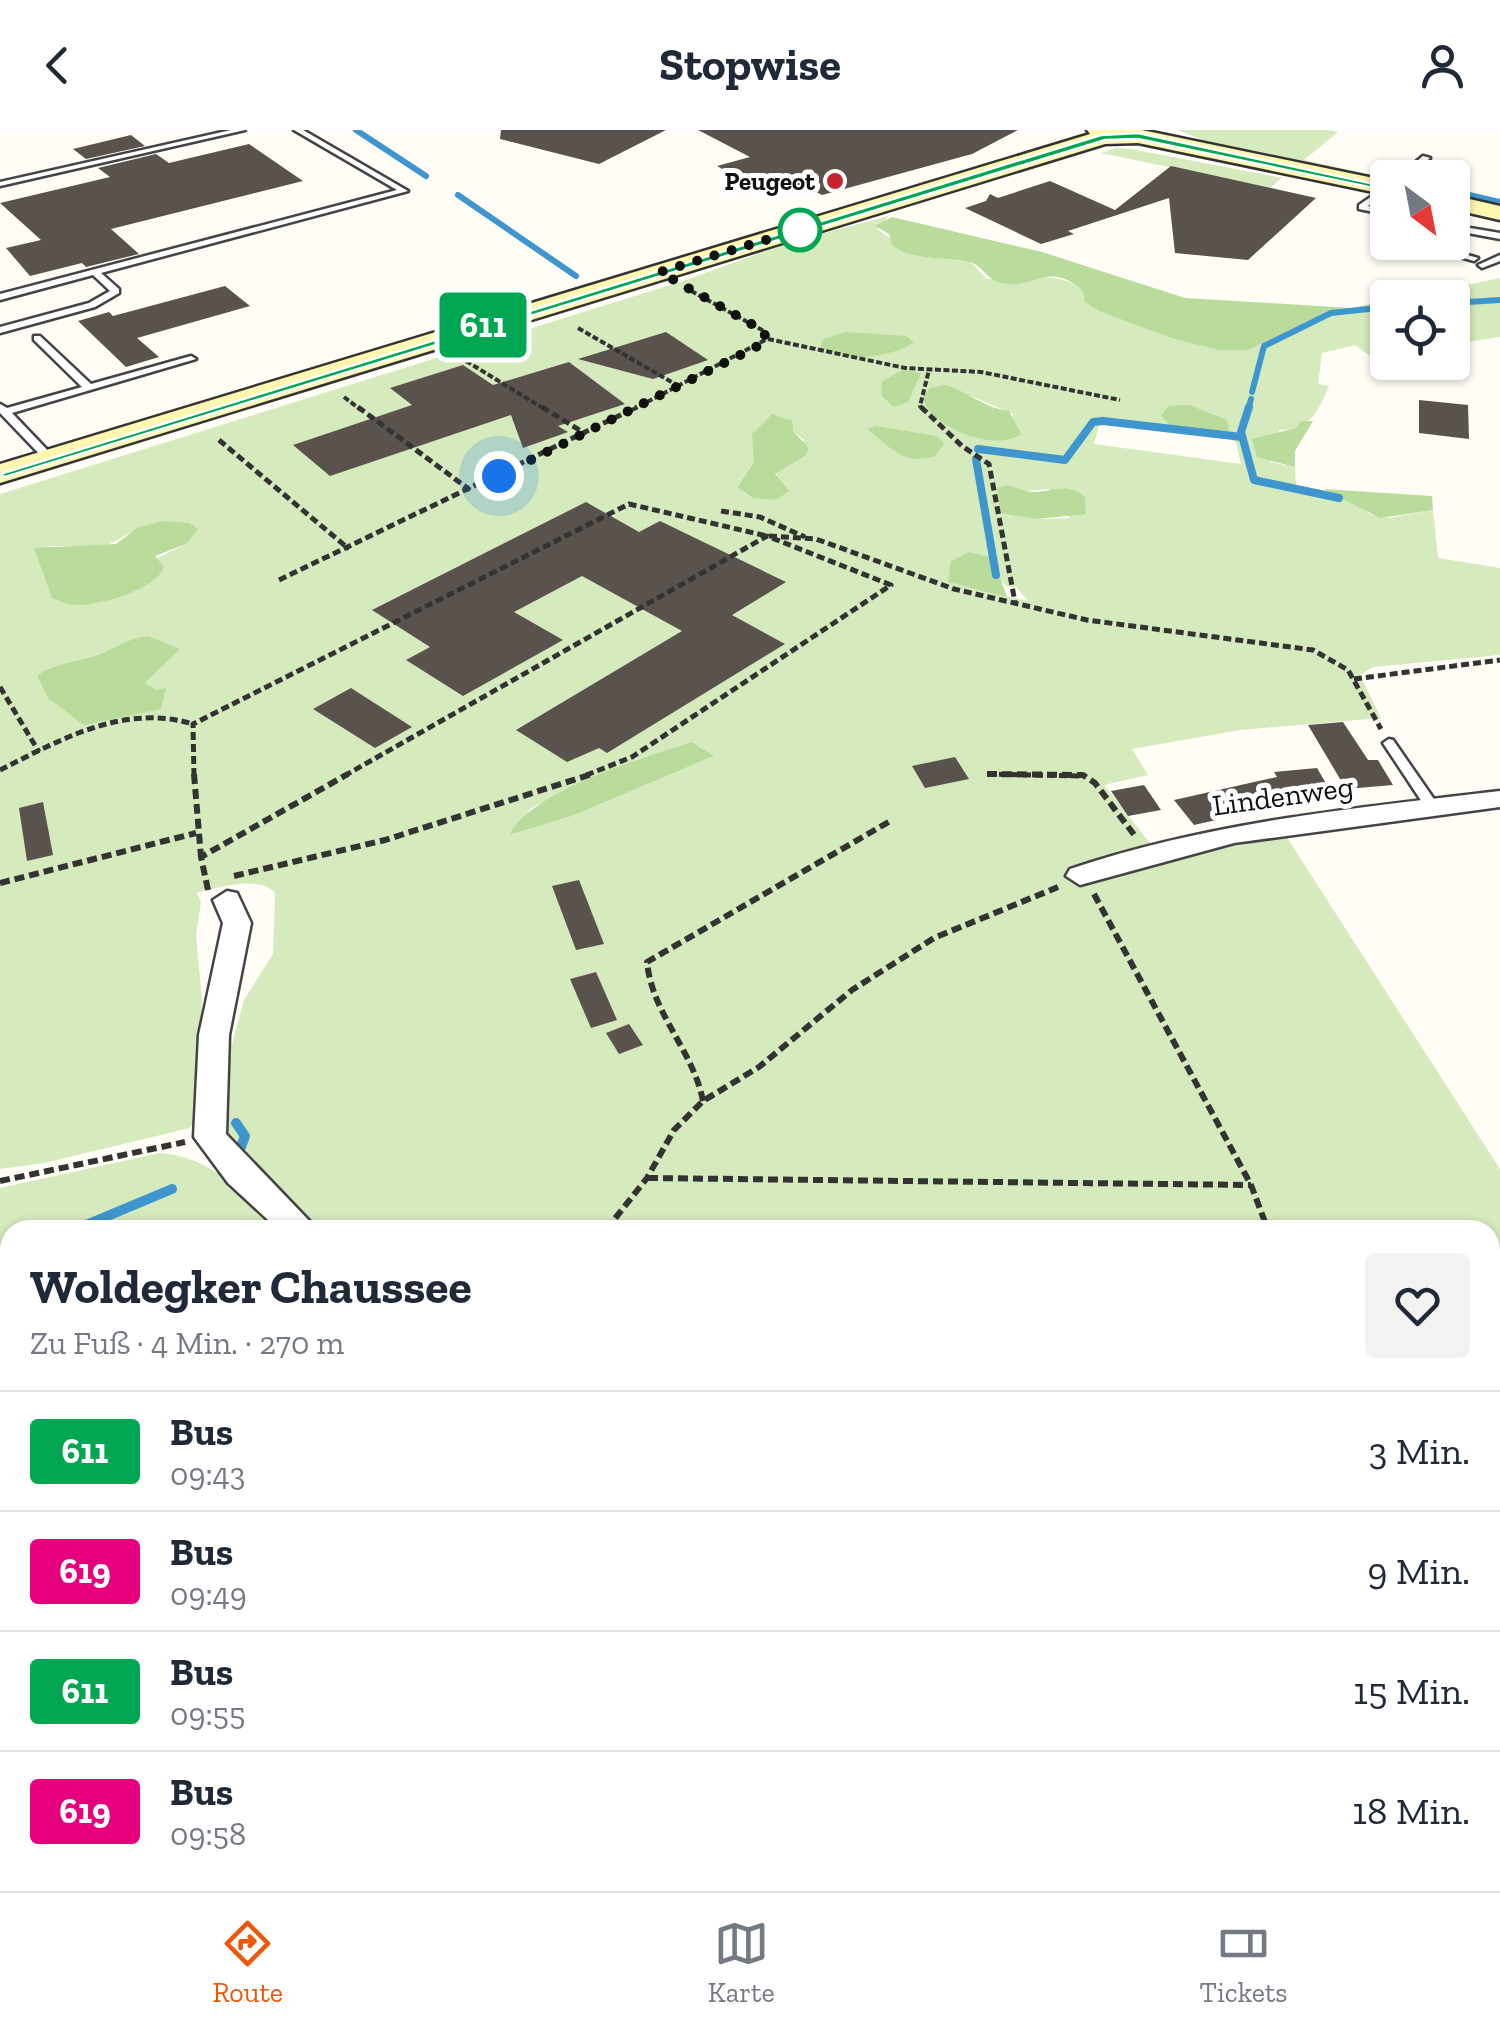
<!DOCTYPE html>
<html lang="de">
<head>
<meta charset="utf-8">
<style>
	body { margin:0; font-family:"Zilla Slab",serif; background:#f2f2f3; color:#1f2937; height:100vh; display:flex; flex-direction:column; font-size:38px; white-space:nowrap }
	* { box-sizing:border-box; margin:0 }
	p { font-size:32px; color:#747a83 }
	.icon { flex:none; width:55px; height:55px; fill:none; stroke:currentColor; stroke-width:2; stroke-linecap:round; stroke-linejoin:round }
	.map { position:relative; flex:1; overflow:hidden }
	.drawer { position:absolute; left:0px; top:1090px; width:1500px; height:672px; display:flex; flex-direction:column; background:#fff; border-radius:30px 30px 0 0; box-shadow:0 2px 8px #0004 }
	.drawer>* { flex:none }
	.badge { padding:0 20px; border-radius:8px; font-size:35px; line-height:65px }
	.needle { width:65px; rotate:148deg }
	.buttons { position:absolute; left:1370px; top:30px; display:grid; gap:20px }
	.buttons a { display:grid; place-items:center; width:100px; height:100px; border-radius:10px; background:#fff; box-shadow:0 2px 8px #0004; font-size:50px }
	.you { position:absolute; width:50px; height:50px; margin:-25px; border:8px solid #fff; border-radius:50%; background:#1a73e8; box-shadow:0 0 0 15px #1a73e833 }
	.map>.badge { position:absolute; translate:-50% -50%; box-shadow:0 0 0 5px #fff }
	.round { display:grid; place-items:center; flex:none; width:105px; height:105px; border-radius:10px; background:#f2f2f3 }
	.summary { display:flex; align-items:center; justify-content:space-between; height:170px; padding:0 30px }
	h1 { font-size:48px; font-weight:800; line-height:75px }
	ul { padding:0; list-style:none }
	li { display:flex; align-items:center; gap:30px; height:120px; padding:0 30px; border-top:2px solid #e0e1e3 }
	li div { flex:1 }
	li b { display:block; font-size:38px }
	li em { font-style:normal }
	li .badge { min-width:110px; font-weight:700; text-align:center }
	header { display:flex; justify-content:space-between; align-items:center; height:130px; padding:0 30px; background:#fff; font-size:45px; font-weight:800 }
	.menu { display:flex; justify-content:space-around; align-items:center; height:140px; border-top:2px solid #e0e1e3; background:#fff; font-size:28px; color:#747a83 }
	.menu a { display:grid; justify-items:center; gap:5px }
	.menu .selected { color:#ea580c }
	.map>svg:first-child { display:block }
	.green { fill:#d5ebbd; fill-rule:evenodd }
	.forest { fill:#b9dc9c }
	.pitch { fill:#e6f2cf }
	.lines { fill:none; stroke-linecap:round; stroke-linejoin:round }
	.stream-far3 { stroke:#3f96cf; stroke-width:6 }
	.stream-far2 { stroke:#3f96cf; stroke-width:8 }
	.stream-far1 { stroke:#3f96cf; stroke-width:10 }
	.stream { stroke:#3f96cf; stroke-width:12 }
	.building { fill:#5a524d }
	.service-casing { stroke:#444; stroke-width:5 }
	.minor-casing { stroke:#444; stroke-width:5 }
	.secondary-casing { stroke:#333; stroke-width:5 }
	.path-far3 { stroke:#333; stroke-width:4; stroke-dasharray:6 2.5; stroke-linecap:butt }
	.path-far2 { stroke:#333; stroke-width:5; stroke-dasharray:8 4; stroke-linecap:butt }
	.path-far1 { stroke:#333; stroke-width:6; stroke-dasharray:10 5; stroke-linecap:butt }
	.path { stroke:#333; stroke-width:9; stroke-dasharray:12 6; stroke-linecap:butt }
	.service { fill:#fff; fill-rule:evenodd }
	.minor { fill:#fff; fill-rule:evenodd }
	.secondary { fill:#fff6b0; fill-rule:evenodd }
	.line { fill:#00a651; stroke:#fff; stroke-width:2.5 }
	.walk { stroke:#111; stroke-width:10; stroke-dasharray:0 18 }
	.poi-dot { fill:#c4262e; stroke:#fff; stroke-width:4 }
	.stop-dot { fill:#fff; stroke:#00a651; stroke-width:5 }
	.labels { text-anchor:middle; stroke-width:10; stroke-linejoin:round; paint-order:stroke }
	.far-poi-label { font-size:25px; font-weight:bold; fill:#111; stroke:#fff; text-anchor:end }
	.street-label { font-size:30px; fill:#111; stroke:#fff }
</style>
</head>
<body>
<header><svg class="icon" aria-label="back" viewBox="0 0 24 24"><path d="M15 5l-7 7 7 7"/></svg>Stopwise<svg class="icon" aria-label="person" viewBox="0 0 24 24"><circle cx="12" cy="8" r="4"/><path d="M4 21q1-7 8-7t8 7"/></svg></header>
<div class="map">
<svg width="1500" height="1761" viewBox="0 0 1500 1761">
	<rect width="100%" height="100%" fill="#fffdf5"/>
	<!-- green -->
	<g class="green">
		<polygon points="1178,0 1328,0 1338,2 1304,30 1383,47 1202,10"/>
		<polygon points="1116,18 1131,19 1282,48 1270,58 1101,23"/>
		<path d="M889,86l-12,13 38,27 56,6 16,17c32,1 70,-10 95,11l1,7 36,21 51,19 94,9 67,-33 56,-6v49l-18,-1 -14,-10 -33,8 -4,31 11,2c-11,26 -19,44 -50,44l-9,32 25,5 1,18 45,10 29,19 19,4 44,-8 5,48 62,10v87l-127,12 -13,8 21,43 -141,12 -108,19 16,26 -44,10 57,72 125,-21 214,333v276h-10v-215h-1174l-83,-83 -9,-29 5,-63 15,-55 29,-46 2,-61c-16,-18 -56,-6 -78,0l4,9 -5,33 6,66 -6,120 -6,7 -146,35 -44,6v-675l683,-213 111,-40zM959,261l54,23 -4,26 -54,-10zM1104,294l126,15 6,3 5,22 -147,-20 5,-18zM793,301l11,9 -8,21 -18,8 -2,10 -29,16 -10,-9 17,-24zM1006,355l21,6 22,-2 21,29 -33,1 -39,-31zM131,402l55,12 -33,16 -110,-14h63zM993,428l3,17 10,11 10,1 12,14 -80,-19zM148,506l31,13 -35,35 13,6 -120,-15c20,-13 38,-13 59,-20 20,-7 31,-17 52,-19zM691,612l21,15 -140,59 -61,19 20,-27 106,-49z"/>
		<polygon points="1500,148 1500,207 1453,214 1452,168 1441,168 1448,163 1444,160"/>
		<path d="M160,1023c54,4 85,43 124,77h-274v577l-10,3v-622z"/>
		<polygon points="0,1714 10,1714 10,1752 157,1753 131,1761 0,1761"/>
	</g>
	<!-- forest -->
	<g class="forest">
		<path d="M892,87l150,35 143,46 166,10 36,-7v6l-56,6 -83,37h-29l-48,-12 -72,-27 -14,-9 -3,-12c-33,-28 -45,-3 -74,-6 -23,-2 -25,-20 -39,-22 -25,-6 -57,0 -77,-17l-3,-11 -14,-8z"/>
		<path d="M846,202l60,4 8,6c-20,15 -73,23 -94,4l4,-7z"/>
		<polygon points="903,240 921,243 908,272 894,277 882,266 881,252"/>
		<path d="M945,255c24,7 39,23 64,26l12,23c-23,19 -93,-6 -98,-37l7,-9z"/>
		<polygon points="1189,275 1227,290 1229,300 1224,306 1175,300 1161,286 1168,276"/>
		<polygon points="772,284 792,291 793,301 809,318 806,325 775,344 789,361 776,370 753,368 737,357 754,332 752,304"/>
		<polygon points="1301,291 1313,291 1295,321 1295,337 1257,327 1252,309 1296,298"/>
		<path d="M876,296l61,10 7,8 -9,12c-33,10 -44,-9 -68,-27z"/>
		<path d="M1006,355c11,2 21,8 32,7 18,-2 31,-9 47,5l1,17 -49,5 -37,-6 -3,-25z"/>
		<polygon points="1323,359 1432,366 1433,380 1380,388"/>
		<path d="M163,391l26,2 9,6 -12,15 -31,12 9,11c-7,22 -65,39 -88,38 -8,0 -16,-4 -24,-7l-18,-50 82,-4 21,-16z"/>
		<polygon points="969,422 993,428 1007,467 948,452 951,431"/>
		<path d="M148,506l32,13 -35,34 12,7 9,-2 -5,21 -77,16 -36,-27 -11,-23c20,-13 39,-13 60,-20 19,-7 30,-17 51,-19z"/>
		<path d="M691,612l23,14 -142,60 -62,19c18,-43 137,-79 181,-93z"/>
	</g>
	<!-- pitch -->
	<polygon class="pitch" points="157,1752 315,1753 317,1761 131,1761"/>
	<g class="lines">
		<!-- stream-far3 -->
		<g class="stream-far3">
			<polyline points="356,0 426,46"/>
			<polyline points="1452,61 1500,72"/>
			<polyline points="458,65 576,146"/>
			<polyline points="1452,173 1500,170"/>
			<polyline points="1252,262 1264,216 1331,183 1388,177"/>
			<polyline points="1248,280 1251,269"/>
		</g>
		<!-- stream-far2 -->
		<g class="stream-far2">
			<polyline points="1249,277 1241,302 1254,350 1339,368"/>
			<polyline points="978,319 1065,330 1093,292 1103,291 1242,307"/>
			<polyline points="976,329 996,445"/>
		</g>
		<!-- stream-far1 -->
		<g class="stream-far1">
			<polyline points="236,993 245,1006 241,1017"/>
			<polyline points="74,1100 172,1059"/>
			<polyline points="0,1127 10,1124"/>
		</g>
		<!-- stream -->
		<g class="stream">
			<polyline points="0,1127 5,1126"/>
			<polyline points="1490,1289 1500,1288"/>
		</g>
	</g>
	<!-- building -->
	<g class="building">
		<polygon points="501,0 666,0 599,34 500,9"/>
		<polygon points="698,0 1018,0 972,24 822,65 805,56 772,66 717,36 750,27"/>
		<polygon points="131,5 145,16 86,29 73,19"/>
		<polygon points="249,14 303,51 111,99 139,124 86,137 82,133 30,146 6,118 41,110 0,73 110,47 98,38 156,24 169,33"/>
		<polygon points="1171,36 1316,68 1248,130 1175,123 1169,68 1068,101 1074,104 1041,114 965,78 986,71 990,64 998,68 1050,51 1115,80"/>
		<polygon points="225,156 250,176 137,208 159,227 126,237 78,191 109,182 113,186"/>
		<polygon points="666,202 708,230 653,249 578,229"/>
		<polygon points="569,232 625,274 558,296 568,302 523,318 511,285 330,346 293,315 412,275 390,258 463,235 493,255"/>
		<polygon points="1419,270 1468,275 1469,309 1419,303"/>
		<polygon points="586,372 639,402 660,391 786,452 732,485 785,514 607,623 599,618 567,632 516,600 682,501 582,446 514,482 563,510 463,566 406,530 430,517 372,480"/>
		<polygon points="351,558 412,597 375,618 313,579"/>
		<polygon points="1343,592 1368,630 1378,630 1393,655 1346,659 1308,595"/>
		<polygon points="955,627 969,649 925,658 912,636"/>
		<polygon points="1317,638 1334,667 1266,673 1270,678 1194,695 1174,670 1277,647 1274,642"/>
		<polygon points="1144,655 1161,680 1128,686 1111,661"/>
		<polygon points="43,672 53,725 27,731 19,678"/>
		<polygon points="579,750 604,814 576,820 552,756"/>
		<polygon points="596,842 617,890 591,898 570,849"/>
		<polygon points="629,894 643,915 619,924 606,903"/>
	</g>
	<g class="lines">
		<!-- service casing -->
		<g class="service-casing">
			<g id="service">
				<polygon points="231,0 245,0 0,56 0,52"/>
				<polygon points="294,0 303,0 408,61 101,143 119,159 119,163 95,177 0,203 0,197 89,173 110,161 93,145 0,170 0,164 397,60"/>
				<polygon points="1423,26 1430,28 1407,48 1397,48"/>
				<polygon points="1388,55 1388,61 1368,76 1388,80 1388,85 1359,79 1359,75"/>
				<polygon points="1388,88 1385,104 1388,104 1388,109 1377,107 1384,90"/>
				<polygon points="1452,95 1500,103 1500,109 1452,100"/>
				<polygon points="1407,112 1423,112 1478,128 1474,131"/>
				<polygon points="1500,125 1500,131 1482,138 1478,135"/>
				<polygon points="34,206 40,206 91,254 191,226 196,229 12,283 54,327 54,331 46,331 0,283 0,274 7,278 82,257 34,210"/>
				<polygon points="1389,609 1393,610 1438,675 1440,678 1438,681 1428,681 1383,613"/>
			</g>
		</g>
		<!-- minor casing -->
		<g class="minor-casing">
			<g id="minor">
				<path d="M1500,661v16l-266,36 -154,42 -14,-9 4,-7c140,-47 284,-61 430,-78z"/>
				<polygon points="227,761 237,763 251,793 229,905 226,1004 318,1100 279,1100 228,1053 194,1007 199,905 223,793 213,770"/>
				<polygon points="341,1752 385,1752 384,1761 340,1761"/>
			</g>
		</g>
		<!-- secondary casing -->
		<g class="secondary-casing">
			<g id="secondary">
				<polygon points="1087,0 1142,0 1388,51 1388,65 1138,13 1105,14 0,353 0,334 1090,4"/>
				<polygon points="1452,65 1500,76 1500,90 1452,79"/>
			</g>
		</g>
		<!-- path-far3 -->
		<g class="path-far3">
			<polyline points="578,198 680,257"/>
			<polyline points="768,209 905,238 981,242 1120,270"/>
			<polyline points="466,231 546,280"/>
			<polyline points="344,267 361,280"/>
			<polyline points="632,280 767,209 762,200 684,157"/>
			<polyline points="924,280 920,276 929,240"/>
		</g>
		<!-- path-far2 -->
		<g class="path-far2">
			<polyline points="358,277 470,360"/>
			<polyline points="542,277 586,304"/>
			<polyline points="921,277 962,316 989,334 1015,472"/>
			<polyline points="219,310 349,419"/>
			<polyline points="721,381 760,387 805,407"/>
			<polyline points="279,450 637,277"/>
			<polyline points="1354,549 1500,530"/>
			<polyline points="0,557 39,622"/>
			<path d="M0,640c60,-30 124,-67 193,-46"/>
			<polyline points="987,644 1085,646"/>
			<polyline points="194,646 193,594 629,374 767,406 816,409 954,459 1087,490 1313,520 1348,540 1381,599"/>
			<polyline points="344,646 767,406 891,455 632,627 584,646"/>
		</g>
		<!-- path-far1 -->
		<g class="path-far1">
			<polyline points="194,644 201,727"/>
			<polyline points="987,644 1083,645 1095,653 1135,706"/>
			<polyline points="234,746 385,710 592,644"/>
			<polyline points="0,753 196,703"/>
			<polyline points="208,760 201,727 348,644"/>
			<polyline points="1094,764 1251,1055 1268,1100"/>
			<path d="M703,971c-10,-51 -51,-87 -56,-139l245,-142"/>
			<polyline points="648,1048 1251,1055"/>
			<polyline points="0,1051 185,1012"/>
			<polyline points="606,1100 647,1048 674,1000 703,971 759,937 852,860 934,808 1058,757"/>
			<polyline points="1490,1128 1500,1124"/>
		</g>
		<!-- path -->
		<g class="path">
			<polyline points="1490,1128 1496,1126"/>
			<polyline points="0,1181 10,1182"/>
			<polyline points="0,1412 10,1413"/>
			<polyline points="1490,1525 1500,1547"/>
			<polyline points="0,1530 10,1506"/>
			<polyline points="0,1693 10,1691"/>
		</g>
		<!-- service -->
		<use href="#service" class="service"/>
		<!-- minor -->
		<use href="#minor" class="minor"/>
		<!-- secondary -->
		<use href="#secondary" class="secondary"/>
	</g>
	<!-- line -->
	<polygon class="line" points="1138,3 1393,58 1388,61 1138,9 1105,10 5,347 0,344 1101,5"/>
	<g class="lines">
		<!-- walk -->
		<polyline class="walk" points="499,346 764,213 767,209 762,200 660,142 812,96 800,100"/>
	</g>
	<!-- markers -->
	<circle class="poi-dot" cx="835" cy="51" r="10"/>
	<circle class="stop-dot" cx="800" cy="100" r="20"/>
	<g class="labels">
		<!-- far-poi labels -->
		<g class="far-poi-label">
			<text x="815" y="60">Peugeot</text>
		</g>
		<!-- street labels -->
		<g class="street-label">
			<text transform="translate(1283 666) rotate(-8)" y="10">Lindenweg</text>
		</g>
	</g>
</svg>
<div class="buttons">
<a><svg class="needle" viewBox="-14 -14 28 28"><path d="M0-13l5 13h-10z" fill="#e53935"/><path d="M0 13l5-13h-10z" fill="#747a83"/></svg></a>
<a><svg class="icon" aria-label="locate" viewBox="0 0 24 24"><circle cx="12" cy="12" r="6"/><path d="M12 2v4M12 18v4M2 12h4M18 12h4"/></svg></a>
</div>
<div class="you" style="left:499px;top:346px"></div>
<b class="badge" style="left:483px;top:195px;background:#00a651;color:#fff">611</b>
<section class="drawer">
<div class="summary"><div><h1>Woldegker Chaussee</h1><p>Zu Fuß · 4 Min. · 270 m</p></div><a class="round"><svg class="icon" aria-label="heart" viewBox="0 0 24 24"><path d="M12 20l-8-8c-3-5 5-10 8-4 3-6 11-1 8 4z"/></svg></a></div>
<ul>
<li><span class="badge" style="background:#00a651;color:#fff">611</span><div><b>Bus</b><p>09:43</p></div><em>3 Min.</em></li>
<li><span class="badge" style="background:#e6007e;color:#fff">619</span><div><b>Bus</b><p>09:49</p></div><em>9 Min.</em></li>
<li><span class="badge" style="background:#00a651;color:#fff">611</span><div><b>Bus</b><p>09:55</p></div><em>15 Min.</em></li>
<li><span class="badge" style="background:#e6007e;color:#fff">619</span><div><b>Bus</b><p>09:58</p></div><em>18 Min.</em></li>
</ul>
</section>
</div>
<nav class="menu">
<a class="selected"><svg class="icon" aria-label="directions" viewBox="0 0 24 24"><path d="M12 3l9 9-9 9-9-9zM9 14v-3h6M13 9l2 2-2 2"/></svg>Route</a>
<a><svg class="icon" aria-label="map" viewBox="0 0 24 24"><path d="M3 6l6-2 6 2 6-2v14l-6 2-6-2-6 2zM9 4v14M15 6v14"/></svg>Karte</a>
<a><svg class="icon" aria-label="tickets" viewBox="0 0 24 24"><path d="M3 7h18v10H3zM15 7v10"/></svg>Tickets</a>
</nav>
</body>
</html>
